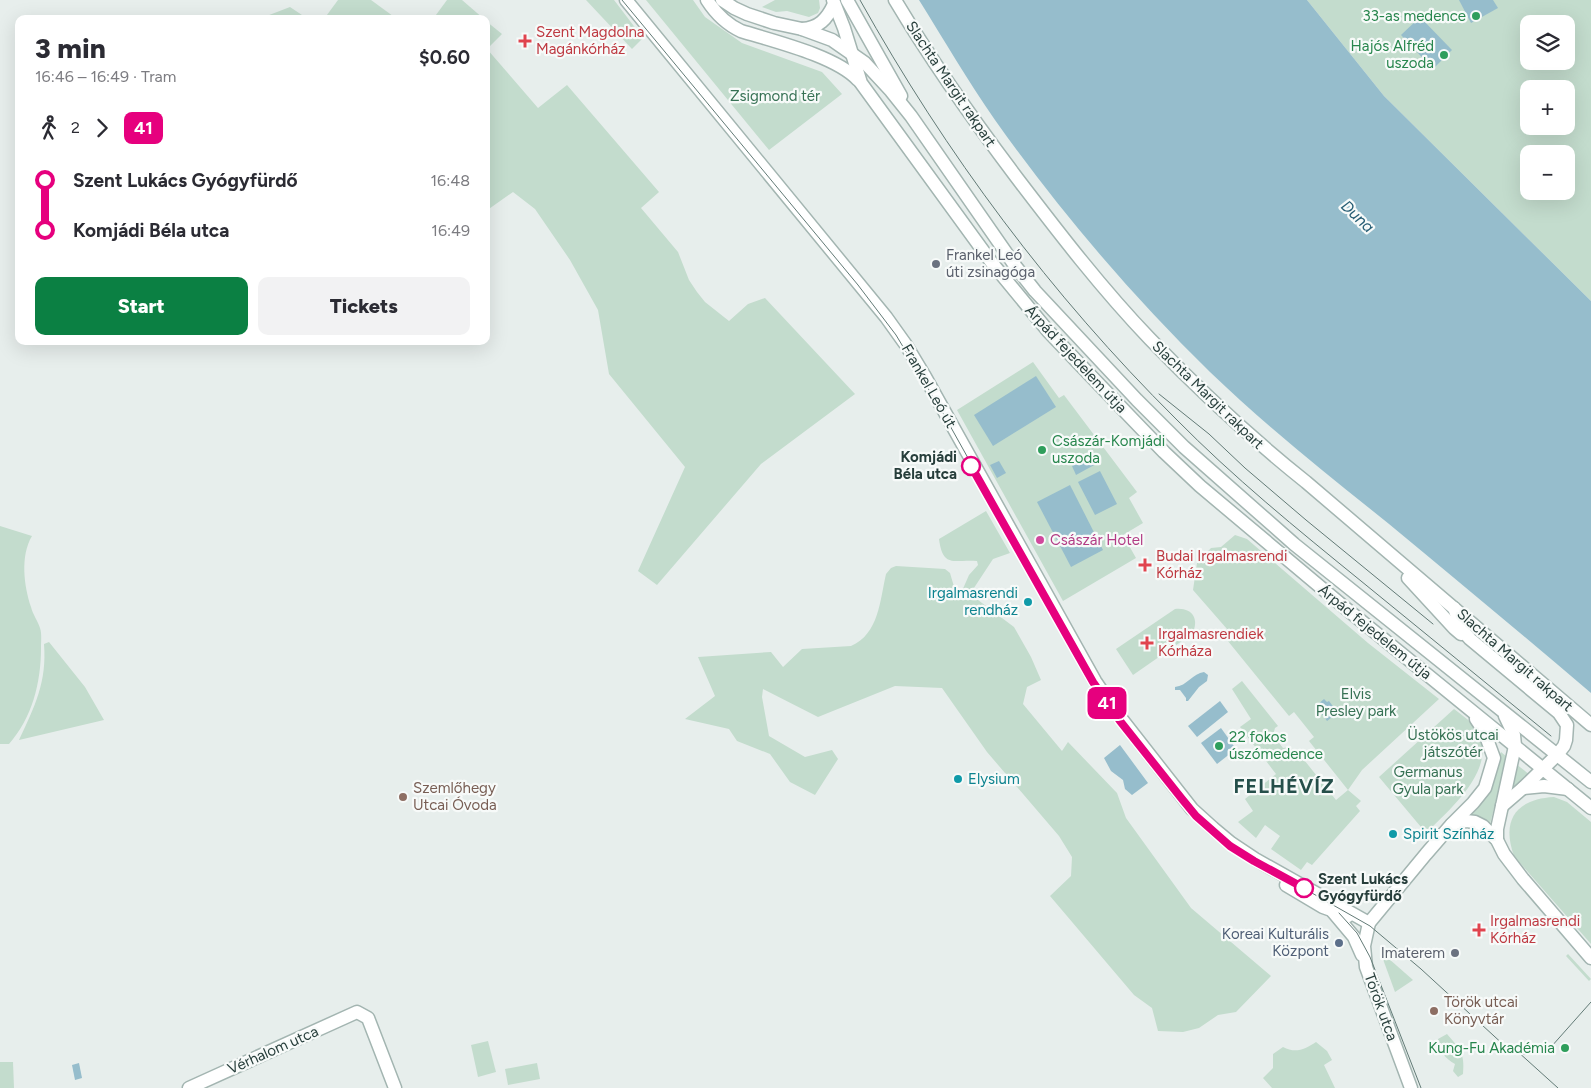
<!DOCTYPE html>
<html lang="en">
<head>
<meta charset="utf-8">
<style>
	body { margin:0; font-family:Figtree,sans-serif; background:#f2f2f3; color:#2b2b33; height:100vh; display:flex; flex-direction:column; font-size:19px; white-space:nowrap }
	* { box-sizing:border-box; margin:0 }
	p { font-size:16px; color:#7c7c81 }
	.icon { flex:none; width:28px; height:28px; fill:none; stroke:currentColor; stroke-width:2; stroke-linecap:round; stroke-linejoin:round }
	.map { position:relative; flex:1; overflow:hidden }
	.side { position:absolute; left:15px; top:15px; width:475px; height:330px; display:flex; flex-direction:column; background:#fff; border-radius:10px; box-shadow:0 5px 20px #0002 }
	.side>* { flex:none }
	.badge { padding:0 10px; border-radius:8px; font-size:18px; line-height:32px }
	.fabs { position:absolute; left:1520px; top:15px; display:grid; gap:10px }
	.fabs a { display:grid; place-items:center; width:55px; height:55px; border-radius:10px; background:#fff; box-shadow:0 5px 20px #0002; font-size:25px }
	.map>.badge { position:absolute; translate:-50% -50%; box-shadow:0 0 0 2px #fff }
	.legs { display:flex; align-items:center; gap:8px; height:55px; padding:0 20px; font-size:16px }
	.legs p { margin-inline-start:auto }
	.headline { display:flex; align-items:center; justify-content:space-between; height:85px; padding:0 20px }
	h1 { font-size:28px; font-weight:800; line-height:38px }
	.action { display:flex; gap:10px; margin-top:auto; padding:10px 20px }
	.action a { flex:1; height:58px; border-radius:10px; background:#0b8043; color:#fff; font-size:20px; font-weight:800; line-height:58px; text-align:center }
	.action a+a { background:#f2f2f3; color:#2b2b33 }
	ul { padding:0 20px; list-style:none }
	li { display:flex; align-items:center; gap:18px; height:50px; font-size:19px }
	li i { display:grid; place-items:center; width:8px; height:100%; margin:0 6px; background:currentColor }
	li i::after { content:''; width:12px; height:12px; margin:-6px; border:4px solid; border-radius:50%; background:#fff }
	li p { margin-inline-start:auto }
	li:first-child i { background:linear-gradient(#0000 50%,currentColor 0) }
	li:last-child i { background:linear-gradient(currentColor 50%,#0000 0) }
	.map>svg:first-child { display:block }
	.green { fill:#c3dccd; fill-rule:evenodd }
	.water { fill:#96bdcc }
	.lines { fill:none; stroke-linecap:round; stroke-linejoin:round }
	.secondary-casing { stroke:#a3b5b1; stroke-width:15 }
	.secondary { stroke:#fff; stroke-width:12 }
	.tram { stroke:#627a76; stroke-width:1 }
	.line-1-casing { stroke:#fff; stroke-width:11 }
	.line-1 { stroke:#e6007e; stroke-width:8 }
	.leisure-dot { fill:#2e9e5b; stroke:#f7faf9; stroke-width:2 }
	.health-dot { fill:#e0444e; stroke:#f7faf9; stroke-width:2 }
	.worship-dot { fill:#6b7280; stroke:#f7faf9; stroke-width:2 }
	.stop-1-dot { fill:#fff; stroke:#e6007e; stroke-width:2.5 }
	.hotel-dot { fill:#d1479c; stroke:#f7faf9; stroke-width:2 }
	.culture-dot { fill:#0f9aa8; stroke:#f7faf9; stroke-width:2 }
	.education-dot { fill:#8d6e63; stroke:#f7faf9; stroke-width:2 }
	.service-dot { fill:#5c6f8a; stroke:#f7faf9; stroke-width:2 }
	.labels { text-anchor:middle; stroke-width:4.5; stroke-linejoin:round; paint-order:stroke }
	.leisure-label { font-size:15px; fill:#27864d; stroke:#f7faf9; text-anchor:end }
	.health-label { font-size:15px; fill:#be3a42; stroke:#f7faf9; text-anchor:start }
	.street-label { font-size:15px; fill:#273e3b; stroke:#f7faf9 }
	.park-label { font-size:15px; fill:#367154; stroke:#f7faf9 }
	.worship-label { font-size:15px; fill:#5b616d; stroke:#f7faf9; text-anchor:start }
	.stop-label { font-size:15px; font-weight:bold; fill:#273e3b; stroke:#f7faf9; text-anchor:end }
	.hotel-label { font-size:15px; fill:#b23c85; stroke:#f7faf9; text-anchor:start }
	.culture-label { font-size:15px; fill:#0d838f; stroke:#f7faf9; text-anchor:start }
	.education-label { font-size:15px; fill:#785e54; stroke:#f7faf9; text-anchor:start }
	.service-label { font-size:15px; fill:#4e5e75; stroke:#f7faf9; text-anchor:end }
	.water-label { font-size:16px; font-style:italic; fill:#275e75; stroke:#f7faf9 }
	.district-label { font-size:20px; font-weight:bold; letter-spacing:1px; fill:#254f4a; stroke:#f7faf9 }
</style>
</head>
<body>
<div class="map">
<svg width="1591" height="1088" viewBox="0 0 1591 1088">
	<rect width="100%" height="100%" fill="#e7eeec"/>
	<!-- green -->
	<g class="green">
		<polygon points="338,0 371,0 397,19 324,19"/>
		<polygon points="447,0 462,0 484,19 433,19"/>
		<polygon points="586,0 614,0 643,38 632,49"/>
		<polygon points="646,0 693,0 705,17 742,43 822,72 842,94 769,150"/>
		<polygon points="775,0 819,0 820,8 818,13 809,17 787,11 776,12 762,7"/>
		<path d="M1307,0h284v301l-207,-205zM1529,24h37v37h-37zM1529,89h37v37h-37zM1529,154h37v37h-37z"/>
		<polygon points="290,7 308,19 248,19 255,16 264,17"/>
		<polygon points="486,21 502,34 487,49 538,108 567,85 659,192 641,208 678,252 689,280 697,292 705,302 729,321 748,304 765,298 855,394 761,464 657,585 638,571 685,467 609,374 598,310 570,260 535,209 513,192 486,211"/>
		<polygon points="1033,362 1059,398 1064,395 1137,492 1129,498 1143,523 1123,535 1136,558 1063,601 957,410"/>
		<path d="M986,511l24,42 -17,6 -23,35 44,33 17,30 10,23 -14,7 -4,17 39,47 6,-9 49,51 9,25 65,90 80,68 -35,36 -18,3 -19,13 -16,4 -25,-1 -6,-23 -18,-13 -84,-99 21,-20 1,-19 -13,-21 -72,-84 -45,-64 -47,-2 -77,31 -55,-28 -1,8 7,39 36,21 27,-7 6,9 -23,36 -25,-13 -20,-28 -33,-13 -8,-12 -44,-10 30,-23 -17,-39 73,-5 12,15 19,-18 49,-3c28,-12 29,-46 35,-72l5,-6 5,-2 49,3 5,4 5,17 4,2 3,-1 7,-16 9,-10 -1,-4c-23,-2 -34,8 -38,-22z"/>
		<path d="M0,526l32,10c-12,20 -8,50 -1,71 2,8 7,14 9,21 2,6 1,14 1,20 0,35 -9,70 -32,96h-9z"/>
		<polygon points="1235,535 1247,539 1368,643 1439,699 1362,770 1348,790 1361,801 1356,806 1360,811 1312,865 1307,862 1301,870 1271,849 1280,836 1265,825 1256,838 1238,822 1253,811 1245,799 1276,774 1240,727 1251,719 1232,689 1242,681 1278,726 1275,728 1273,735 1283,748 1290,747 1295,753 1297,751 1336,800 1348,790 1309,741 1314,737 1294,712 1289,716 1223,635 1227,629 1193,590 1197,563 1211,548 1221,547"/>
		<path d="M1175,609c17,-2 25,10 17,25l-59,41 -17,-26z"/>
		<path d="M49,642l36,45 19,33 -85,20c16,-34 28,-58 25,-96z"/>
		<path d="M1454,709c6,5 13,9 18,15 33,39 -20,83 -46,109l-47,-56z"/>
		<polygon points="1501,752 1507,757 1490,824 1488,825 1468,816"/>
		<polygon points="1516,764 1530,775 1512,789"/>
		<path d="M1554,797l13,5 24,20v122l-77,-88c-13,-36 2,-57 40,-59z"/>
		<polygon points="1380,951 1413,980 1395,992"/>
		<polygon points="1568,954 1591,979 1589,981 1566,956"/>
		<path d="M1447,1034c13,15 18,19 16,40l-5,3 -5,-6 2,-7c-9,-5 -18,-14 -17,-25z"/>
		<polygon points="488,1041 496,1072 478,1077 471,1045"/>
		<path d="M1316,1042l11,9 5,9 -8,5 11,23h-63l-9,-10 10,-10v-14l10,-7c13,7 22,2 33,-5z"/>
		<polygon points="0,1062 13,1062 14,1088 0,1088"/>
		<polygon points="537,1063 540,1079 508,1085 505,1069"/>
	</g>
	<!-- water -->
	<g class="water">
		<path d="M919,0h388l77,96 207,205v392c-67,-57 -134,-113 -202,-169 -61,-49 -123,-98 -179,-152 -79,-77 -151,-162 -215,-252 -27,-39 -51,-80 -76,-120z"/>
		<polygon points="1459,0 1493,0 1498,8 1471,23"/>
		<polygon points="1545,16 1547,23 1529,24 1529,18"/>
		<polygon points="1420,17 1452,50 1433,69 1401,35"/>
		<polygon points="1036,376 1056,407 993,446 974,415"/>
		<polygon points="1092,456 1096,464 1076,475 1072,466"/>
		<polygon points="999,461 1006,473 997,478 990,465"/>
		<polygon points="1100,471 1117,504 1095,515 1078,482"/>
		<polygon points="1070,485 1103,550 1071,567 1037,502"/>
		<path d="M1204,672l4,3 -1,6 -8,6 -11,14h-2v-3l-6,-8h-5v-3c12,-1 18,-14 29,-15z"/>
		<polygon points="1324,699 1327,702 1329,701 1335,709 1334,711 1336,714 1327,721 1316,706"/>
		<polygon points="1220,701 1228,712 1197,737 1188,726"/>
		<polygon points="1221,728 1236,749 1217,764 1201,743"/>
		<polygon points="1120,745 1148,783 1132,795 1125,789 1123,780 1111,771 1104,758"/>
		<polygon points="79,1063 82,1078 75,1080 72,1065"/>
	</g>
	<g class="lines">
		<!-- secondary casing -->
		<g class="secondary-casing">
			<g id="secondary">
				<polyline points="626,0 886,317 906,345 924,375 1095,681 1116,712 1192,809 1213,828 1231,843 1255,859 1369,923"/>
				<path d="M707,0c9,14 19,24 34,31 32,10 95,25 117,49"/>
				<polyline points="722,0 734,8 747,14 774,23 802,29 832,40 865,63 891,91 911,116 1016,267 1035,291 1137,400 1184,447 1294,544 1591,782"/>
				<polyline points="833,0 844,28 861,83 992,263 1048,331 1089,374 1164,452 1200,486 1349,611 1591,808"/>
				<polyline points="847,0 901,96"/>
				<path d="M895,0c37,62 79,121 122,178 42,55 85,111 133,161 49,51 101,99 156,143l285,243"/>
				<path d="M802,29c17,-1 25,-10 32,-25"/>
				<polyline points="1408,578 1454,628 1461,634"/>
				<polyline points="1454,608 1462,630 1470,639 1559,713 1567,725 1566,740 1564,746 1557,755 1523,788 1502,806"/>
				<polyline points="1523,788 1544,786 1568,789"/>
				<polyline points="1452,824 1466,821 1475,822 1483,826 1497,840 1504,854 1523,879 1591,958"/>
				<polyline points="1497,840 1497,829 1515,746 1514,735 1505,716"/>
				<polyline points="1286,885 1323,907 1348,916"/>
				<polyline points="1333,912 1354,937 1362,955"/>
				<polyline points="189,1088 357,1012 368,1018 395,1088"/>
				<polyline points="1411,1088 1366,967 1364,946 1369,923 1426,854 1452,824 1473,803 1485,788 1494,758 1484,731 1476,719"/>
			</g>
		</g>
		<!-- secondary -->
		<use href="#secondary" class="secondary"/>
		<!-- tram -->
		<g class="tram">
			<polyline points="622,0 858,285 896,335 944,415 1093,682 1120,721 1197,817 1211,830 1245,855 1370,926 1421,969 1506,1047 1520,1054 1526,1054 1542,1051 1551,1047 1591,1002"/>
			<path d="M860,0c86,154 191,295 316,419 57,58 121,110 185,162 63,52 127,103 190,155"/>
			<polyline points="1159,394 1209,434 1245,468 1306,520 1433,624"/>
			<polyline points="1339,913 1357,933 1370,957 1421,1088"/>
			<polyline points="1517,1051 1558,1088"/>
		</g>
	</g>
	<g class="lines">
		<!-- line-1 casing -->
		<g class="line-1-casing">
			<polyline id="line-1" points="971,466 1093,682 1120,721 1182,799 1196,816 1230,846 1254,861 1304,888"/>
		</g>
		<!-- line-1 -->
		<use href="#line-1" class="line-1"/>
	</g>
	<!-- markers -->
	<g class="leisure-dot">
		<circle cx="1476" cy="16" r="5"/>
		<circle cx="1444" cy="55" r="5"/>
		<circle cx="1042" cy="450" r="5"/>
		<circle cx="1219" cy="746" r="5"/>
		<circle cx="1565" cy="1048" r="5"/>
	</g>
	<g class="health-dot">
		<path d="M522.5 33.5h5v5h5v5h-5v5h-5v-5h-5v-5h5z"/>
		<path d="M1142.5 557.5h5v5h5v5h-5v5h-5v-5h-5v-5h5z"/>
		<path d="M1144.5 635.5h5v5h5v5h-5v5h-5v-5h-5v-5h5z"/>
		<path d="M1476.5 922.5h5v5h5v5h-5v5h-5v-5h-5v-5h5z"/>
	</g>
	<g class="worship-dot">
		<circle cx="936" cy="264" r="5"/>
		<circle cx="1455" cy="953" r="5"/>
	</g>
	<g class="stop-1-dot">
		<circle cx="971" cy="466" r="9"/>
		<circle cx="1304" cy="888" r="9"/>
	</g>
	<circle class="hotel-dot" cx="1040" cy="540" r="5"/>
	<g class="culture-dot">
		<circle cx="1028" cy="602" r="5"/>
		<circle cx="958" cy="779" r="5"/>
		<circle cx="1393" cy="834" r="5"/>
	</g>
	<g class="education-dot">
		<circle cx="403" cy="797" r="5"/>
		<circle cx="1434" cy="1011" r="5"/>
	</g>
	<circle class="service-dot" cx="1339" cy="943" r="5"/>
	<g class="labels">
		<!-- leisure labels -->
		<g class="leisure-label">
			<text x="1466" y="21">33-as medence</text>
			<text x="1434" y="51">Hajós Alfréd<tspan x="1434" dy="17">uszoda</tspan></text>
			<text x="1052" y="446" text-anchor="start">Császár-Komjádi<tspan x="1052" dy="17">uszoda</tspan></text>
			<text x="1229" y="742" text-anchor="start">22 fokos<tspan x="1229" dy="17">úszómedence</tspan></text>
			<text x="1555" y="1053">Kung-Fu Akadémia</text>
		</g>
		<!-- health labels -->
		<g class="health-label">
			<text x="536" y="37">Szent Magdolna<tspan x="536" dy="17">Magánkórház</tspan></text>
			<text x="1156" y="561">Budai Irgalmasrendi<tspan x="1156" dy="17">Kórház</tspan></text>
			<text x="1158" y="639">Irgalmasrendiek<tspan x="1158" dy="17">Kórháza</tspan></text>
			<text x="1490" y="926">Irgalmasrendi<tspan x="1490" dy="17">Kórház</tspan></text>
		</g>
		<!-- street labels -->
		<g class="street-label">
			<text transform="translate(951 84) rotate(56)" y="5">Slachta Margit rakpart</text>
			<text transform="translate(1076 359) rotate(47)" y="5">Árpád fejedelem útja</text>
			<text transform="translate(929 386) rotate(60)" y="5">Frankel Leó út</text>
			<text transform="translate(1208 395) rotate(44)" y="5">Slachta Margit rakpart</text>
			<text transform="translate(1375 632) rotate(39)" y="5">Árpád fejedelem útja</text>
			<text transform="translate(1515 660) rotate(41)" y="5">Slachta Margit rakpart</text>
			<text transform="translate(1381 1007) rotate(70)" y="5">Török utca</text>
			<text transform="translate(273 1050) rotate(-24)" y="5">Vérhalom utca</text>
		</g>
		<!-- park labels -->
		<g class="park-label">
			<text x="775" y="101">Zsigmond tér</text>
			<text x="1356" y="699">Elvis<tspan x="1356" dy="17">Presley park</tspan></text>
			<text x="1453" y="740">Üstökös utcai<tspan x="1453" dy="17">játszótér</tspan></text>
			<text x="1428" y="777">Germanus<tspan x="1428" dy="17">Gyula park</tspan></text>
		</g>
		<!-- worship labels -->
		<g class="worship-label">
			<text x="946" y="260">Frankel Leó<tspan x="946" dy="17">úti zsinagóga</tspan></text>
			<text x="1445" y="958" text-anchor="end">Imaterem</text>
		</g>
		<!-- stop labels -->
		<g class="stop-label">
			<text x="957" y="462">Komjádi<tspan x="957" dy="17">Béla utca</tspan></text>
			<text x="1318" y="884" text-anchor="start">Szent Lukács<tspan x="1318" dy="17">Gyógyfürdő</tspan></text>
		</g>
		<!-- hotel labels -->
		<g class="hotel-label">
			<text x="1050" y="545">Császár Hotel</text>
		</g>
		<!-- culture labels -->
		<g class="culture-label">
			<text x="1018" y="598" text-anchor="end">Irgalmasrendi<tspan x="1018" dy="17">rendház</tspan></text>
			<text x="968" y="784">Elysium</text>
			<text x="1403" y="839">Spirit Színház</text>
		</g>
		<!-- education labels -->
		<g class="education-label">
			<text x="413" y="793">Szemlőhegy<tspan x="413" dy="17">Utcai Óvoda</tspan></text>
			<text x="1444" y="1007">Török utcai<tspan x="1444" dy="17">Könyvtár</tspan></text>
		</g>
		<!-- service labels -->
		<g class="service-label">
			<text x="1329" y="939">Koreai Kulturális<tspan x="1329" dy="17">Központ</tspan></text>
		</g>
		<!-- water labels -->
		<g class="water-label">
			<text transform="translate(1358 216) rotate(43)" y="6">Duna</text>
		</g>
		<!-- district labels -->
		<g class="district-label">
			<text x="1284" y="793">FELHÉVÍZ</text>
		</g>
	</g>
</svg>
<div class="fabs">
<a><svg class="icon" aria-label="layers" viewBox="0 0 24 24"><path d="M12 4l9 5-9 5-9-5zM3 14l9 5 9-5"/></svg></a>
<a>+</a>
<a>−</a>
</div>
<b class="badge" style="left:1107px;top:703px;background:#e6007e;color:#fff">41</b>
<section class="side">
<div class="headline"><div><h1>3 min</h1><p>16:46 – 16:49 · Tram</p></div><b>$0.60</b></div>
<div class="legs"><svg class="icon" aria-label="walk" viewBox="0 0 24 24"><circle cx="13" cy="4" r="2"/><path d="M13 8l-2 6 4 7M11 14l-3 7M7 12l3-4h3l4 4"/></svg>2<svg class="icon" aria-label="forward" viewBox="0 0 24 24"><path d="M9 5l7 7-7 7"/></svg><b class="badge" style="background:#e6007e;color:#fff">41</b></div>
<ul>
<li><i style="color:#e6007e"></i><b>Szent Lukács Gyógyfürdő</b><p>16:48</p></li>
<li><i style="color:#e6007e"></i><b>Komjádi Béla utca</b><p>16:49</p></li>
</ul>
<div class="action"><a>Start</a><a>Tickets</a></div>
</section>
</div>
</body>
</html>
